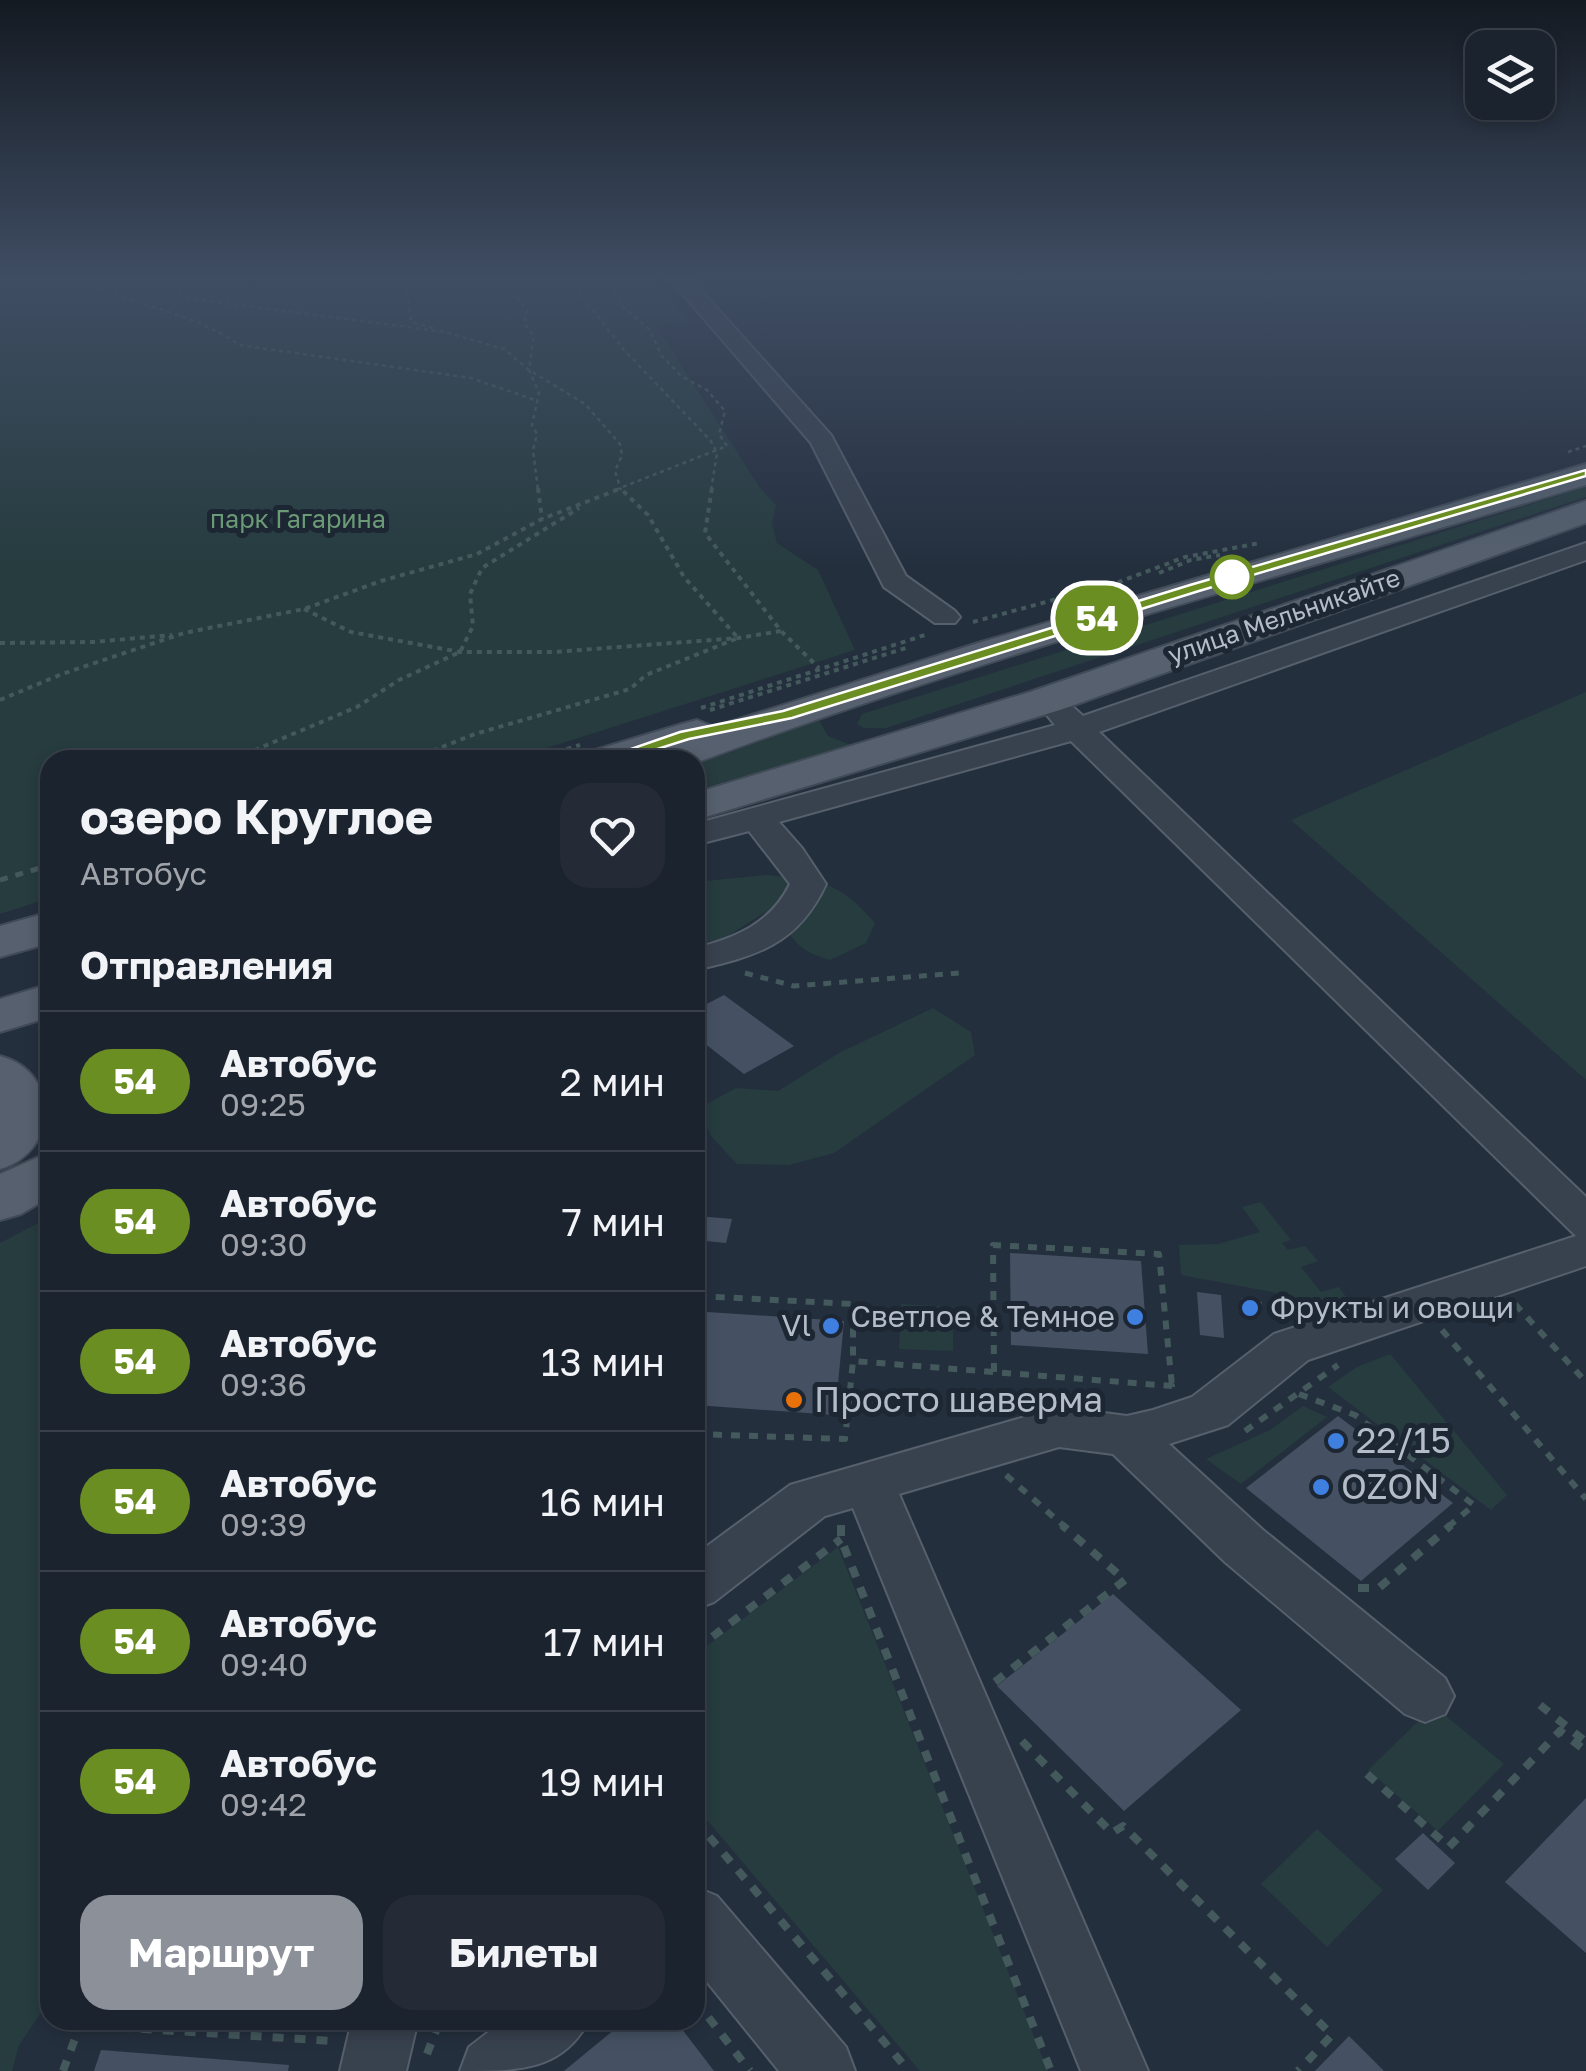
<!DOCTYPE html>
<html lang="ru">
<head>
<meta charset="utf-8">
<style>
	body { margin:0; font-family:"Golos Text",sans-serif; background:#242b36; color:#f1f3f6; height:100vh; display:flex; flex-direction:column; font-size:38px; white-space:nowrap }
	* { box-sizing:border-box; margin:0 }
	p { font-size:32px; color:#a0a4aa }
	.icon { flex:none; width:55px; height:55px; fill:none; stroke:currentColor; stroke-width:2; stroke-linecap:round; stroke-linejoin:round }
	.map { position:relative; flex:1; overflow:hidden }
	.sheet { position:absolute; left:40px; top:750px; width:665px; height:1280px; display:flex; flex-direction:column; background:#1b232e; border-radius:30px; box-shadow:0 5px 15px #0003,0 0 0 2px #39404a }
	.sheet>* { flex:none }
	.badge { padding:0 20px; border-radius:32px; font-size:35px; line-height:65px }
	.fabs { position:absolute; left:1465px; top:30px; display:grid; gap:20px }
	.fabs a { display:grid; place-items:center; width:90px; height:90px; border-radius:20px; background:#1b232e; box-shadow:0 5px 15px #0003,0 0 0 2px #39404a; font-size:50px }
	.map>.badge { position:absolute; translate:-50% -50%; box-shadow:0 0 0 5px #fff }
	h2 { padding:0 40px; font-size:38px; line-height:90px }
	.round { display:grid; place-items:center; flex:none; width:105px; height:105px; border-radius:30px; background:#242b36 }
	.head { display:flex; align-items:center; justify-content:space-between; height:170px; padding:0 40px }
	h1 { font-size:48px; font-weight:700; line-height:75px }
	.primary-button { display:flex; gap:20px; margin-top:auto; padding:20px 40px }
	.primary-button a { flex:1; height:115px; border-radius:30px; background:#8c9099; color:#fff; font-size:40px; font-weight:700; line-height:115px; text-align:center }
	.primary-button a+a { background:#242b36; color:#f1f3f6 }
	ul { padding:0; list-style:none }
	li { display:flex; align-items:center; gap:30px; height:140px; padding:0 40px; border-top:2px solid #39404a }
	li div { flex:1 }
	li b { display:block; font-size:38px }
	li em { font-style:normal }
	li .badge { min-width:110px; font-weight:700; text-align:center }
	.map>svg:first-child { display:block }
	.green { fill:#263c3f }
	.building { fill:#455162 }
	.lines { fill:none; stroke-linecap:round; stroke-linejoin:round }
	.minor-casing { stroke:#565f6c; stroke-width:4 }
	.major-casing { stroke:#414a57; stroke-width:4 }
	.path-far4 { stroke:#44595c; stroke-width:2.5; stroke-dasharray:4 4; stroke-linecap:butt }
	.path-far3 { stroke:#44595c; stroke-width:4; stroke-dasharray:5 5; stroke-linecap:butt }
	.path-far2 { stroke:#44595c; stroke-width:5; stroke-dasharray:8 8; stroke-linecap:butt }
	.path-far1 { stroke:#44595c; stroke-width:6; stroke-dasharray:9 9; stroke-linecap:butt }
	.path { stroke:#44595c; stroke-width:8; stroke-dasharray:11 11; stroke-linecap:butt }
	.minor { fill:#38414e; fill-rule:evenodd }
	.major { fill:#56606e; fill-rule:evenodd }
	.line { fill:#6b8e23; stroke:#fff; stroke-width:2.5 }
	.stop-dot { fill:#fff; stroke:#6b8e23; stroke-width:5 }
	.shop-dot { fill:#3f7fe0; stroke:#1d2633; stroke-width:4 }
	.food-dot { fill:#e8710a; stroke:#1d2633; stroke-width:4 }
	.labels { text-anchor:middle; stroke-width:10; stroke-linejoin:round; paint-order:stroke }
	.far-park-label { font-size:25px; fill:#6b9a76; stroke:#1d2633 }
	.far-street-label { font-size:25px; fill:#b4bcc9; stroke:#1d2633 }
	.poi-label { font-size:30px; fill:#b4bcc9; stroke:#1d2633; text-anchor:end }
	.near-poi-label { font-size:35px; fill:#b4bcc9; stroke:#1d2633; text-anchor:start }
</style>
</head>
<body>
<div class="map">
<svg width="1586" height="2071" viewBox="0 0 1586 2071">
	<rect width="100%" height="100%" fill="#242f3e"/>
	<!-- green -->
	<g class="green">
		<polygon points="0,278 653,278 688,320 657,327 760,488 776,505 772,523 777,543 818,570 855,650 509,760 50,760 50,898 0,914"/>
		<polygon points="1586,487 1586,497 886,728 864,728 857,724 862,714"/>
		<polygon points="1586,692 1586,1080 1291,820"/>
		<polygon points="819,720 828,736 853,746 695,790 695,765"/>
		<path d="M767,875c54,6 71,5 108,48l-9,20 -36,17c-35,-10 -41,-22 -52,-56l-55,35 -28,5v-62z"/>
		<polygon points="933,1008 971,1032 975,1055 834,1153 789,1165 737,1164 711,1136 699,1108 736,1088 778,1091 839,1053"/>
		<polygon points="1261,1202 1291,1240 1282,1243 1288,1250 1305,1246 1318,1261 1301,1267 1321,1292 1339,1287 1346,1297 1337,1311 1316,1318 1284,1307 1282,1294 1181,1275 1179,1245 1218,1244 1260,1232 1242,1207"/>
		<polygon points="50,1217 50,1999 19,2045 12,2071 0,2071 0,1243"/>
		<polygon points="901,1304 953,1307 953,1351 899,1349"/>
		<polygon points="1390,1354 1507,1495 1491,1510 1328,1387 1357,1367"/>
		<polygon points="1303,1406 1327,1417 1241,1484 1206,1459 1270,1430"/>
		<polygon points="838,1547 1048,2071 920,2071 695,1806 695,1655"/>
		<polygon points="1434,1706 1504,1764 1438,1831 1368,1770"/>
		<polygon points="1317,1829 1383,1890 1327,1947 1261,1884"/>
	</g>
	<!-- building -->
	<g class="building">
		<polygon points="724,995 794,1046 744,1074 695,1036 695,1029 707,1022 695,1010"/>
		<polygon points="697,1216 732,1219 726,1243 695,1240"/>
		<polygon points="1010,1253 1141,1261 1148,1354 1011,1345"/>
		<polygon points="1197,1292 1221,1295 1224,1338 1200,1335"/>
		<polygon points="1242,1298 1262,1302 1259,1317 1238,1311"/>
		<polygon points="707,1312 844,1321 835,1415 695,1405"/>
		<polygon points="1338,1416 1453,1503 1361,1581 1246,1488"/>
		<polygon points="1113,1594 1241,1710 1124,1811 997,1686"/>
		<polygon points="1586,1798 1586,1953 1505,1882"/>
		<polygon points="1423,1833 1455,1863 1428,1890 1395,1859"/>
		<polygon points="626,2020 675,2020 714,2071 564,2071"/>
		<polygon points="1349,2036 1384,2071 1315,2071"/>
		<polygon points="101,2050 289,2065 288,2071 94,2071"/>
	</g>
	<g class="lines">
		<!-- minor casing -->
		<g class="minor-casing">
			<g id="minor">
				<polygon points="669,278 690,278 831,435 906,576 955,611 960,617 955,623 935,623 884,587 811,443"/>
				<path d="M1586,543v17l-487,172 487,465v69l-278,94 -80,65 -59,19 94,86 182,148 9,18 -9,18 -20,8 -20,-8 -180,-152 -112,-108 -54,-7 -160,47 249,577h-67l-228,-563 -28,8 -111,86 -19,7v-54l95,-70 269,-78 68,9 26,-6 39,-13 82,-63 302,-98 -505,-495 -292,81 23,26 24,36c-28,61 -70,72 -131,86v-22c41,-10 76,-25 95,-64l-41,-53 -54,14v-21l360,-99 -9,-11 5,-7h22l10,9z"/>
				<polygon points="695,1887 717,1896 846,2047 855,2071 779,2071 695,1967"/>
				<polygon points="352,2020 418,2020 406,2071 340,2071"/>
				<path d="M504,2020h85c-26,51 -71,51 -129,51l9,-24z"/>
			</g>
		</g>
		<!-- major casing -->
		<g class="major-casing">
			<g id="major">
				<path d="M1586,464v21c-297,89 -600,170 -891,278v-3h-110l7,-9 90,-27 15,-4 17,7 264,-84z"/>
				<polygon points="1586,501 1586,523 1060,710 695,820 695,793 1030,692"/>
				<polygon points="50,912 50,943 0,957 0,926"/>
				<polygon points="50,984 50,1017 0,1032 0,999"/>
				<path d="M0,1056c61,16 59,96 0,113z"/>
				<polygon points="50,1152 50,1197 21,1214 0,1220 0,1174"/>
			</g>
		</g>
		<!-- path-far4 -->
		<g class="path-far4">
			<path d="M90,278v6c49,23 105,29 149,61l232,33 67,23"/>
			<polyline points="151,278 186,298 445,332 504,349 529,370 585,404 620,444 622,455 615,471 621,490"/>
			<polyline points="413,278 407,293 411,322 433,328"/>
			<polyline points="502,278 527,311 524,323 534,336 529,370 539,393 532,425 537,434 533,450 538,490"/>
			<polyline points="568,278 624,350 711,441 717,453 711,490"/>
			<polyline points="607,278 622,306 649,329 662,356 681,376 707,390 725,411 719,434 727,446 615,490"/>
			<polyline points="0,281 18,278"/>
			<polyline points="1568,452 1586,446"/>
		</g>
		<!-- path-far3 -->
		<g class="path-far3">
			<polyline points="538,488 542,519"/>
			<polyline points="712,488 705,533 781,631 819,668"/>
			<polyline points="1159,573 1191,560 1220,555"/>
			<polyline points="304,609 351,632 460,652 554,652 738,638 781,631"/>
			<polyline points="973,622 1119,582 1185,557 1260,543"/>
			<polyline points="0,643 93,642 172,635"/>
			<polyline points="0,700 62,674 184,633 304,609 381,581 477,554 542,519 622,488"/>
			<polyline points="701,708 928,634"/>
			<polyline points="710,710 909,647"/>
			<polyline points="236,758 357,707 399,680 460,652 473,626 470,594 482,568 579,508"/>
			<polyline points="414,758 475,734 630,689 646,675 738,638 684,577 648,515 620,488"/>
			<polyline points="538,758 580,745"/>
			<polyline points="561,758 576,753"/>
		</g>
		<!-- path-far2 -->
		<g class="path-far2">
			<polyline points="231,760 242,755"/>
			<polyline points="409,760 421,755"/>
			<polyline points="531,760 546,755"/>
			<polyline points="555,760 569,755"/>
			<polyline points="0,880 50,865"/>
			<polyline points="745,973 794,986 960,973"/>
		</g>
		<!-- path-far1 -->
		<g class="path-far1">
			<polyline points="695,1182 707,1177"/>
			<polyline points="1515,1304 1586,1382"/>
			<polyline points="695,1314 698,1296 853,1304 853,1361"/>
			<polyline points="1442,1330 1586,1499"/>
			<polyline points="994,1372 993,1245 1159,1254 1172,1386"/>
			<polyline points="1299,1394 1355,1415 1474,1505 1448,1527"/>
			<polyline points="1245,1431 1338,1365"/>
			<polyline points="695,1434 845,1439 853,1361 1172,1386 1170,1391"/>
			<polyline points="1006,1475 1065,1527"/>
		</g>
		<!-- path -->
		<g class="path">
			<polyline points="841,1525 841,1539 1051,2071"/>
			<polyline points="1358,1588 1379,1588 1451,1525"/>
			<polyline points="695,1650 841,1539"/>
			<polyline points="995,1682 1125,1580 1062,1525"/>
			<polyline points="1540,1705 1586,1742"/>
			<polyline points="1022,1741 1112,1833 1123,1826 1332,2035 1298,2071"/>
			<polyline points="1367,1774 1449,1847 1560,1731 1586,1751"/>
			<polyline points="695,1820 909,2071"/>
			<polyline points="695,2000 750,2071"/>
			<polyline points="427,2054 440,2020"/>
			<polyline points="63,2071 80,2025 333,2041"/>
		</g>
		<!-- minor -->
		<use href="#minor" class="minor"/>
		<!-- major -->
		<use href="#major" class="major"/>
	</g>
	<!-- sky -->
	<linearGradient id="sky" x2="0" y2="1"><stop stop-color="#141a22"/><stop offset="0.49" stop-color="#3f4d63"/><stop offset="1" stop-color="#3f4d63" stop-opacity="0"/></linearGradient>
	<rect width="1586" height="567" fill="url(#sky)"/>
	<!-- line -->
	<polygon class="line" points="1586,470 1586,476 1199,591 792,718 689,739 607,765 599,760 680,732 783,711 1190,585"/>
	<!-- markers -->
	<circle class="stop-dot" cx="1232" cy="577" r="20"/>
	<g class="shop-dot">
		<circle cx="1250" cy="1308" r="10"/>
		<circle cx="1135" cy="1317" r="10"/>
		<circle cx="831" cy="1326" r="10"/>
		<circle cx="1336" cy="1441" r="10"/>
		<circle cx="1321" cy="1487" r="10"/>
	</g>
	<circle class="food-dot" cx="794" cy="1400" r="10"/>
	<g class="labels">
		<!-- far-park labels -->
		<g class="far-park-label">
			<text x="298" y="528">парк Гагарина</text>
		</g>
		<!-- far-street labels -->
		<g class="far-street-label">
			<text transform="translate(1284 616) rotate(-19)" y="9">улица Мельникайте</text>
		</g>
		<!-- poi labels -->
		<g class="poi-label">
			<text x="1270" y="1318" text-anchor="start">Фрукты и овощи</text>
			<text x="1115" y="1327">Светлое &amp; Темное</text>
			<text x="811" y="1336">Vl</text>
		</g>
		<!-- near-poi labels -->
		<g class="near-poi-label">
			<text x="814" y="1412">Просто шаверма</text>
			<text x="1356" y="1453">22/15</text>
			<text x="1341" y="1499">OZON</text>
		</g>
	</g>
</svg>
<div class="fabs">
<a><svg class="icon" aria-label="layers" viewBox="0 0 24 24"><path d="M12 4l9 5-9 5-9-5zM3 14l9 5 9-5"/></svg></a>
</div>
<b class="badge" style="left:1097px;top:618px;background:#6b8e23;color:#fff">54</b>
<section class="sheet">
<div class="head"><div><h1>озеро Круглое</h1><p>Автобус</p></div><a class="round"><svg class="icon" aria-label="heart" viewBox="0 0 24 24"><path d="M12 20l-8-8c-3-5 5-10 8-4 3-6 11-1 8 4z"/></svg></a></div>
<h2>Отправления</h2>
<ul>
<li><span class="badge" style="background:#6b8e23;color:#fff">54</span><div><b>Автобус</b><p>09:25</p></div><em>2 мин</em></li>
<li><span class="badge" style="background:#6b8e23;color:#fff">54</span><div><b>Автобус</b><p>09:30</p></div><em>7 мин</em></li>
<li><span class="badge" style="background:#6b8e23;color:#fff">54</span><div><b>Автобус</b><p>09:36</p></div><em>13 мин</em></li>
<li><span class="badge" style="background:#6b8e23;color:#fff">54</span><div><b>Автобус</b><p>09:39</p></div><em>16 мин</em></li>
<li><span class="badge" style="background:#6b8e23;color:#fff">54</span><div><b>Автобус</b><p>09:40</p></div><em>17 мин</em></li>
<li><span class="badge" style="background:#6b8e23;color:#fff">54</span><div><b>Автобус</b><p>09:42</p></div><em>19 мин</em></li>
</ul>
<div class="primary-button"><a>Маршрут</a><a>Билеты</a></div>
</section>
</div>
</body>
</html>
